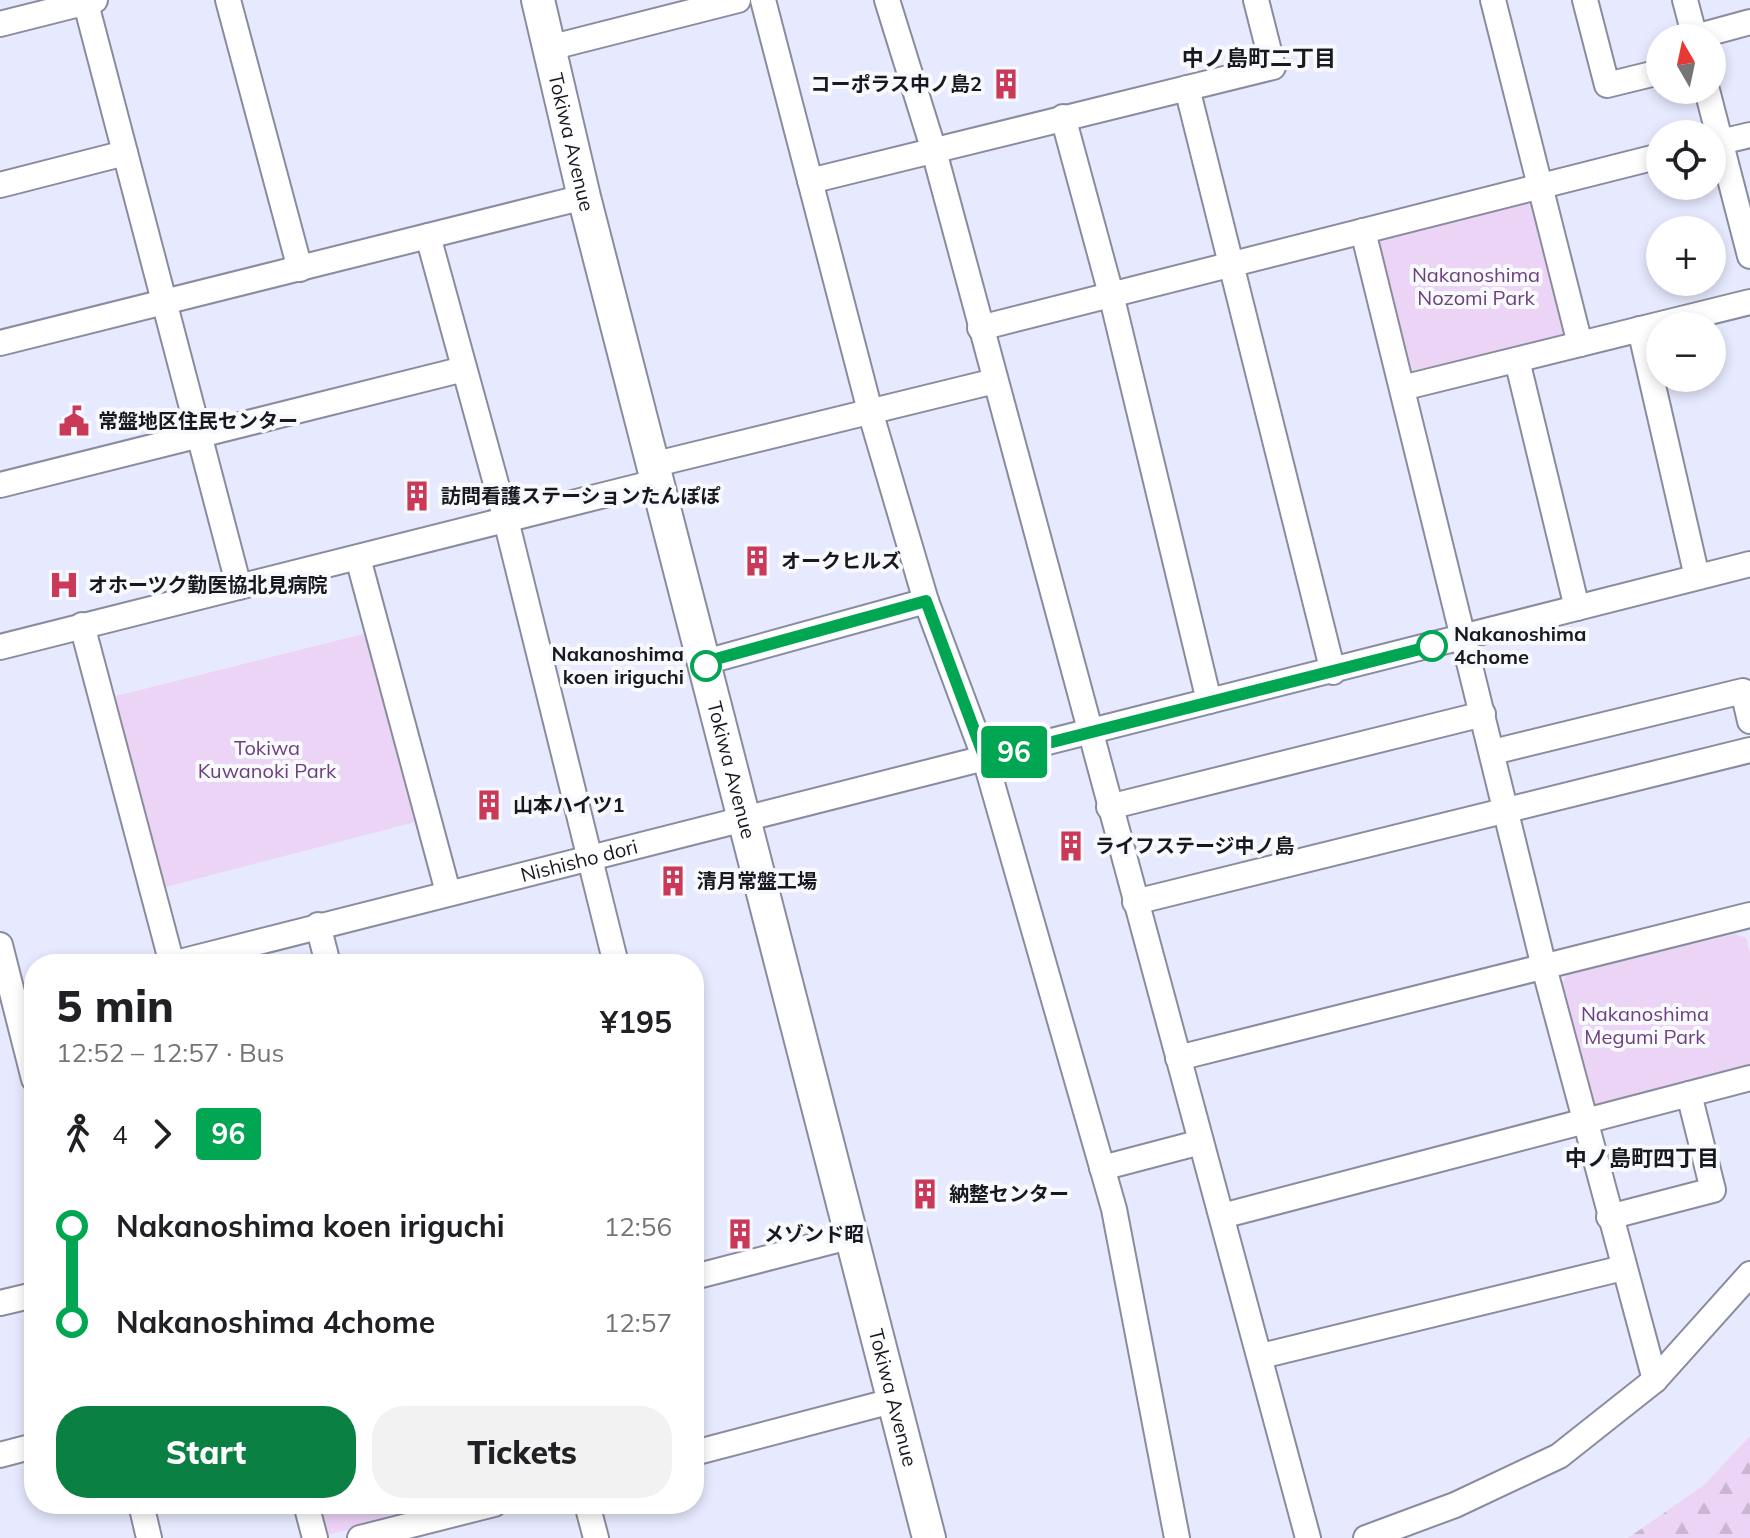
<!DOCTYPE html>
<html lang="en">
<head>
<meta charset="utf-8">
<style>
	body { margin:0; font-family:Mulish,"Noto Sans JP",sans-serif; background:#f2f2f2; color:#202124; height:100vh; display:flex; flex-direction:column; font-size:30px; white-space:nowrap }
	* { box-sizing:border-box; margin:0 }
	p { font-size:26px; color:#757577 }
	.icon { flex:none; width:44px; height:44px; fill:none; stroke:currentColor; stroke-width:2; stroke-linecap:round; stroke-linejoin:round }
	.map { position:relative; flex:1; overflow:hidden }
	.details { position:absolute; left:24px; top:954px; width:680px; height:560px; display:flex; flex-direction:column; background:#fff; border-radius:32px; box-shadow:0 4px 12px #0003 }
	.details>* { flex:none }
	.badge { padding:0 16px; border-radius:6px; font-size:28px; line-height:52px }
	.needle { width:52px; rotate:351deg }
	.tools { position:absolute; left:1646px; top:24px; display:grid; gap:16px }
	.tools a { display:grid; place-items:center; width:80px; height:80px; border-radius:50%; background:#fff; box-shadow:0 4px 12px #0003; font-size:40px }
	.map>.badge { position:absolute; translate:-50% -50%; box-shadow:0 0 0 4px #fff }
	.legs { display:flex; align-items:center; gap:12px; height:88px; padding:0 32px; font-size:26px }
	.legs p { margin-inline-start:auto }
	.headline { display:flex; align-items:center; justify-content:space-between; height:136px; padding:0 32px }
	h1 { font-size:44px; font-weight:800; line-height:60px }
	.primary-button { display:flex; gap:16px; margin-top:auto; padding:16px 32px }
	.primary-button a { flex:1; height:92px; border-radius:32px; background:#0b8043; color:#fff; font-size:32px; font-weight:800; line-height:92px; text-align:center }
	.primary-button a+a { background:#f2f2f2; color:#202124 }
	ul { padding:0 32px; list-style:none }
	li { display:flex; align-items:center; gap:28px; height:96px; font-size:30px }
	li i { display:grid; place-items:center; width:12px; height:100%; margin:0 10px; background:currentColor }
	li i::after { content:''; width:20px; height:20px; margin:-10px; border:6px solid; border-radius:50%; background:#fff }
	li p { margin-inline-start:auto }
	li:first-child i { background:linear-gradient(#0000 50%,currentColor 0) }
	li:last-child i { background:linear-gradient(currentColor 50%,#0000 0) }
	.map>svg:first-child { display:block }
	.green { fill:#ecd4f6 }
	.forest { fill:url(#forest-firs) }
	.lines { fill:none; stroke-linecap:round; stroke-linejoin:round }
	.minor-casing { stroke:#898c9e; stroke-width:28 }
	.major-casing { stroke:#898c9e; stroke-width:36 }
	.minor { stroke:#fff; stroke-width:24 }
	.major { stroke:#fff; stroke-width:32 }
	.line-1-casing { stroke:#fff; stroke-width:18 }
	.line-1 { stroke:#00a651; stroke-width:12 }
	.stop-1-dot { fill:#fff; stroke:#00a651; stroke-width:4 }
	.labels { text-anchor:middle; stroke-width:8; stroke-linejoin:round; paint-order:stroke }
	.poi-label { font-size:20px; font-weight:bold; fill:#181920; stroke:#f8f9fc; text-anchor:start }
	.street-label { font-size:20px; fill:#181920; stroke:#f8f9fc }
	.park-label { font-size:20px; fill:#6d407f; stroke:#f8f9fc }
	.stop-label { font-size:20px; font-weight:bold; fill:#181920; stroke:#f8f9fc; text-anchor:start }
	.neighbourhood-label { font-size:22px; font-weight:bold; fill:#181920; stroke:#f8f9fc }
</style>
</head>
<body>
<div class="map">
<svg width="1750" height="1538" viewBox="0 0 1750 1538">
	<defs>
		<pattern id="forest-firs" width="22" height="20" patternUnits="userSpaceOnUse" patternTransform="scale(2)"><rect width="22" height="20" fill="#ecd4f6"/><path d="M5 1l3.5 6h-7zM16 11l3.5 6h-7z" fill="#cab5d3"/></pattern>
	</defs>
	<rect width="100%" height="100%" fill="#e7eafe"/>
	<!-- green -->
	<g class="green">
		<polygon points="1525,203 1538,208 1567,328 1559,339 1416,374 1403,368 1376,246 1385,236"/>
		<polygon points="371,632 419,821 158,889 108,698"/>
		<polygon points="1735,934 1746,938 1750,953 1750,1069 1599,1108 1592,1103 1562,984 1567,974"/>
		<polygon points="313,1504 458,1504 322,1536"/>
	</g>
	<!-- forest -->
	<polygon class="forest" points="1750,1436 1750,1538 1628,1538 1704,1485"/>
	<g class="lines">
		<!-- minor casing -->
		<g class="minor-casing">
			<g id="minor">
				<polyline points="85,0 239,587"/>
				<polyline points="228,0 300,269"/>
				<polyline points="763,0 870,411 926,601 985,759 1114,1209 1177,1538"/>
				<polyline points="887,0 934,151 1308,1538"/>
				<polyline points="1493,0 1580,344"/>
				<polyline points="1585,0 1607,85 1660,72"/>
				<polyline points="1685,0 1695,38"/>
				<polyline points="0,24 95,0"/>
				<polyline points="1695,37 1750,22"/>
				<polyline points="549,48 738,0"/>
				<polyline points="1187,88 1333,672"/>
				<polyline points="1707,90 1750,256"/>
				<polyline points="1063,117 1111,294 1209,701"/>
				<polyline points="1712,144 1750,135"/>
				<polyline points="810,181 1273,67 1256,0"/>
				<polyline points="0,185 125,153"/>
				<polyline points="1363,231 1544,967 1655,1380"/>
				<polyline points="428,236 506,520 616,964"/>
				<polyline points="980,328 1660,156"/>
				<polyline points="1640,329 1697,577"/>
				<polyline points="0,343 584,197"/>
				<polyline points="1517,360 1577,608"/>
				<polyline points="1402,388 1750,302"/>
				<polyline points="656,464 995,381"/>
				<polyline points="0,485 464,369"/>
				<polyline points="358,558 448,892"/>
				<polyline points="82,625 172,964"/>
				<polyline points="0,647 660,481"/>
				<polyline points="705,662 926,601"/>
				<polyline points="1493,752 1743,691 1750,721"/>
				<polyline points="1109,807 1483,714"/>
				<polyline points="1135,902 1750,750"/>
				<polyline points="318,925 328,964"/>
				<polyline points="0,945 34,1079"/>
				<path id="s1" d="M172,964l1578,-400"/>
				<polyline points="1178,1058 1750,915"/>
				<polyline points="1102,1168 1201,1142"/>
				<polyline points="1222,1216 1750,1078"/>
				<polyline points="1609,1217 1713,1190 1689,1094"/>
				<polyline points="694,1277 849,1237"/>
				<polyline points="0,1303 34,1295"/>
				<polyline points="1261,1356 1623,1268"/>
				<polyline points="694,1453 892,1401"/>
				<polyline points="0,1455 34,1446"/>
				<polyline points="141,1504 149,1538"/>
				<polyline points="306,1504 315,1538"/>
				<polyline points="587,1504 596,1538"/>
				<polyline points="360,1538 494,1504"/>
				<polyline points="1366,1538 1455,1505 1559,1456 1655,1380 1750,1274"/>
			</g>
		</g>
		<!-- major casing -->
		<g class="major-casing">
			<g id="major">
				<path id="s2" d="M538,0l46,197 345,1341"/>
			</g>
		</g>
		<!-- minor -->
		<use href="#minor" class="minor"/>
		<!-- major -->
		<use href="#major" class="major"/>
	</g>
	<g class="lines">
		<!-- line-1 casing -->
		<g class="line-1-casing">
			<polyline id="line-1" points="706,666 705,662 926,601 985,759 1432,646"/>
		</g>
		<!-- line-1 -->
		<use href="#line-1" class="line-1"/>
	</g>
	<!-- icons -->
	<defs>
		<g id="building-bare" transform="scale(2.4)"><path d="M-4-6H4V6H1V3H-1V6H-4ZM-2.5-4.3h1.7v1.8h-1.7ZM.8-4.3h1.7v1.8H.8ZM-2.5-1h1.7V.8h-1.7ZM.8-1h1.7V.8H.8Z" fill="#ca3a58" stroke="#f8f9fc" stroke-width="2.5" paint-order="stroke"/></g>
		<g id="civic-bare" transform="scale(2.4)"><path d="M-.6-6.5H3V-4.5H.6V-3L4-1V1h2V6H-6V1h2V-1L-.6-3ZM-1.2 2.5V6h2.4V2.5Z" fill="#ca3a58" stroke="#f8f9fc" stroke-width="2.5" paint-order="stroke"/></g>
		<g id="hospital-bare" transform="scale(2.4)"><path d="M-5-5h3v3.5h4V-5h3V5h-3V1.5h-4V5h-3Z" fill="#ca3a58" stroke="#f8f9fc" stroke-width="2.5" paint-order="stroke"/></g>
	</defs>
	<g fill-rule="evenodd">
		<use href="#building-bare" x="1006" y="84"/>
		<use href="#civic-bare" x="74" y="421"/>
		<use href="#building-bare" x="417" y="496"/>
		<use href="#building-bare" x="757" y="561"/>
		<use href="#hospital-bare" x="64" y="585"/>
		<use href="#building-bare" x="489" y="805"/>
		<use href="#building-bare" x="1071" y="846"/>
		<use href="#building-bare" x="673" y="881"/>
		<use href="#building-bare" x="925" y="1194"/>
		<use href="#building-bare" x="740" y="1234"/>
	</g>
	<!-- markers -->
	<g class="stop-1-dot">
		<circle cx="1432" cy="646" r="14"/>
		<circle cx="706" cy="666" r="14"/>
	</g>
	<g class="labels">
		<!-- poi labels -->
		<g class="poi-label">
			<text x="982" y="91" text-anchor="end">コーポラス中ノ島2</text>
			<text x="98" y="428">常盤地区住民センター</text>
			<text x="441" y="503">訪問看護ステーションたんぽぽ</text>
			<text x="781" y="568">オークヒルズ</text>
			<text x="88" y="592">オホーツク勤医協北見病院</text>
			<text x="513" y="812">山本ハイツ1</text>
			<text x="1095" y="853">ライフステージ中ノ島</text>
			<text x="697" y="888">清月常盤工場</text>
			<text x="949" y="1201">納整センター</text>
			<text x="764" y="1241">メゾンド昭</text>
		</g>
		<!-- street labels -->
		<g class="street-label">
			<text dy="7" stroke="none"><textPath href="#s2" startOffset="146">Tokiwa Avenue</textPath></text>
			<text dy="7" stroke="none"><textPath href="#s2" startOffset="794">Tokiwa Avenue</textPath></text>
			<text dy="7" stroke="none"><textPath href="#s1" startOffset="420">Nishisho dori</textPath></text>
			<text dy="7" stroke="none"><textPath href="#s2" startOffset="1442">Tokiwa Avenue</textPath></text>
		</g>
		<!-- park labels -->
		<g class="park-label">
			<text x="1476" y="282">Nakanoshima<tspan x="1476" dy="23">Nozomi Park</tspan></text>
			<text x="267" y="755">Tokiwa<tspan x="267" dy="23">Kuwanoki Park</tspan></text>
			<text x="1645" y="1021">Nakanoshima<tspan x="1645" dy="23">Megumi Park</tspan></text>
		</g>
		<!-- stop labels -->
		<g class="stop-label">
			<text x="1454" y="641">Nakanoshima<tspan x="1454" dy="23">4chome</tspan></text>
			<text x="684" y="661" text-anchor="end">Nakanoshima<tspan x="684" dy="23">koen iriguchi</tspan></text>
		</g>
		<!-- neighbourhood labels -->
		<g class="neighbourhood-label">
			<text x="1259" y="66">中ノ島町二丁目</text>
			<text x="1642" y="1166">中ノ島町四丁目</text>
		</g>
	</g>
</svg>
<div class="tools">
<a><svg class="needle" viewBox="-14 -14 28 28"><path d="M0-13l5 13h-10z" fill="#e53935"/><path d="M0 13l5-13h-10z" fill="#757577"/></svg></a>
<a><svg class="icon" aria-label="locate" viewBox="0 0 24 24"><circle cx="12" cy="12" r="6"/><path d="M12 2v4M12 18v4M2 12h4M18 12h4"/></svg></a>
<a>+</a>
<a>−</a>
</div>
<b class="badge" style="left:1014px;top:752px;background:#00a651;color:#fff">96</b>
<section class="details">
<div class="headline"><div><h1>5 min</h1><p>12:52 – 12:57 · Bus</p></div><b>¥195</b></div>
<div class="legs"><svg class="icon" aria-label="walk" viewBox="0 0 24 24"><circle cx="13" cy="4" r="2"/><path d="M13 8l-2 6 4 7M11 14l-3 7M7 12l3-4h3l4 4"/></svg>4<svg class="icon" aria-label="forward" viewBox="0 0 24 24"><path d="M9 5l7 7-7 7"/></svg><b class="badge" style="background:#00a651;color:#fff">96</b></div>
<ul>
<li><i style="color:#00a651"></i><b>Nakanoshima koen iriguchi</b><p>12:56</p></li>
<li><i style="color:#00a651"></i><b>Nakanoshima 4chome</b><p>12:57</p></li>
</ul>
<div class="primary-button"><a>Start</a><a>Tickets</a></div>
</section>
</div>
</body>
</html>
